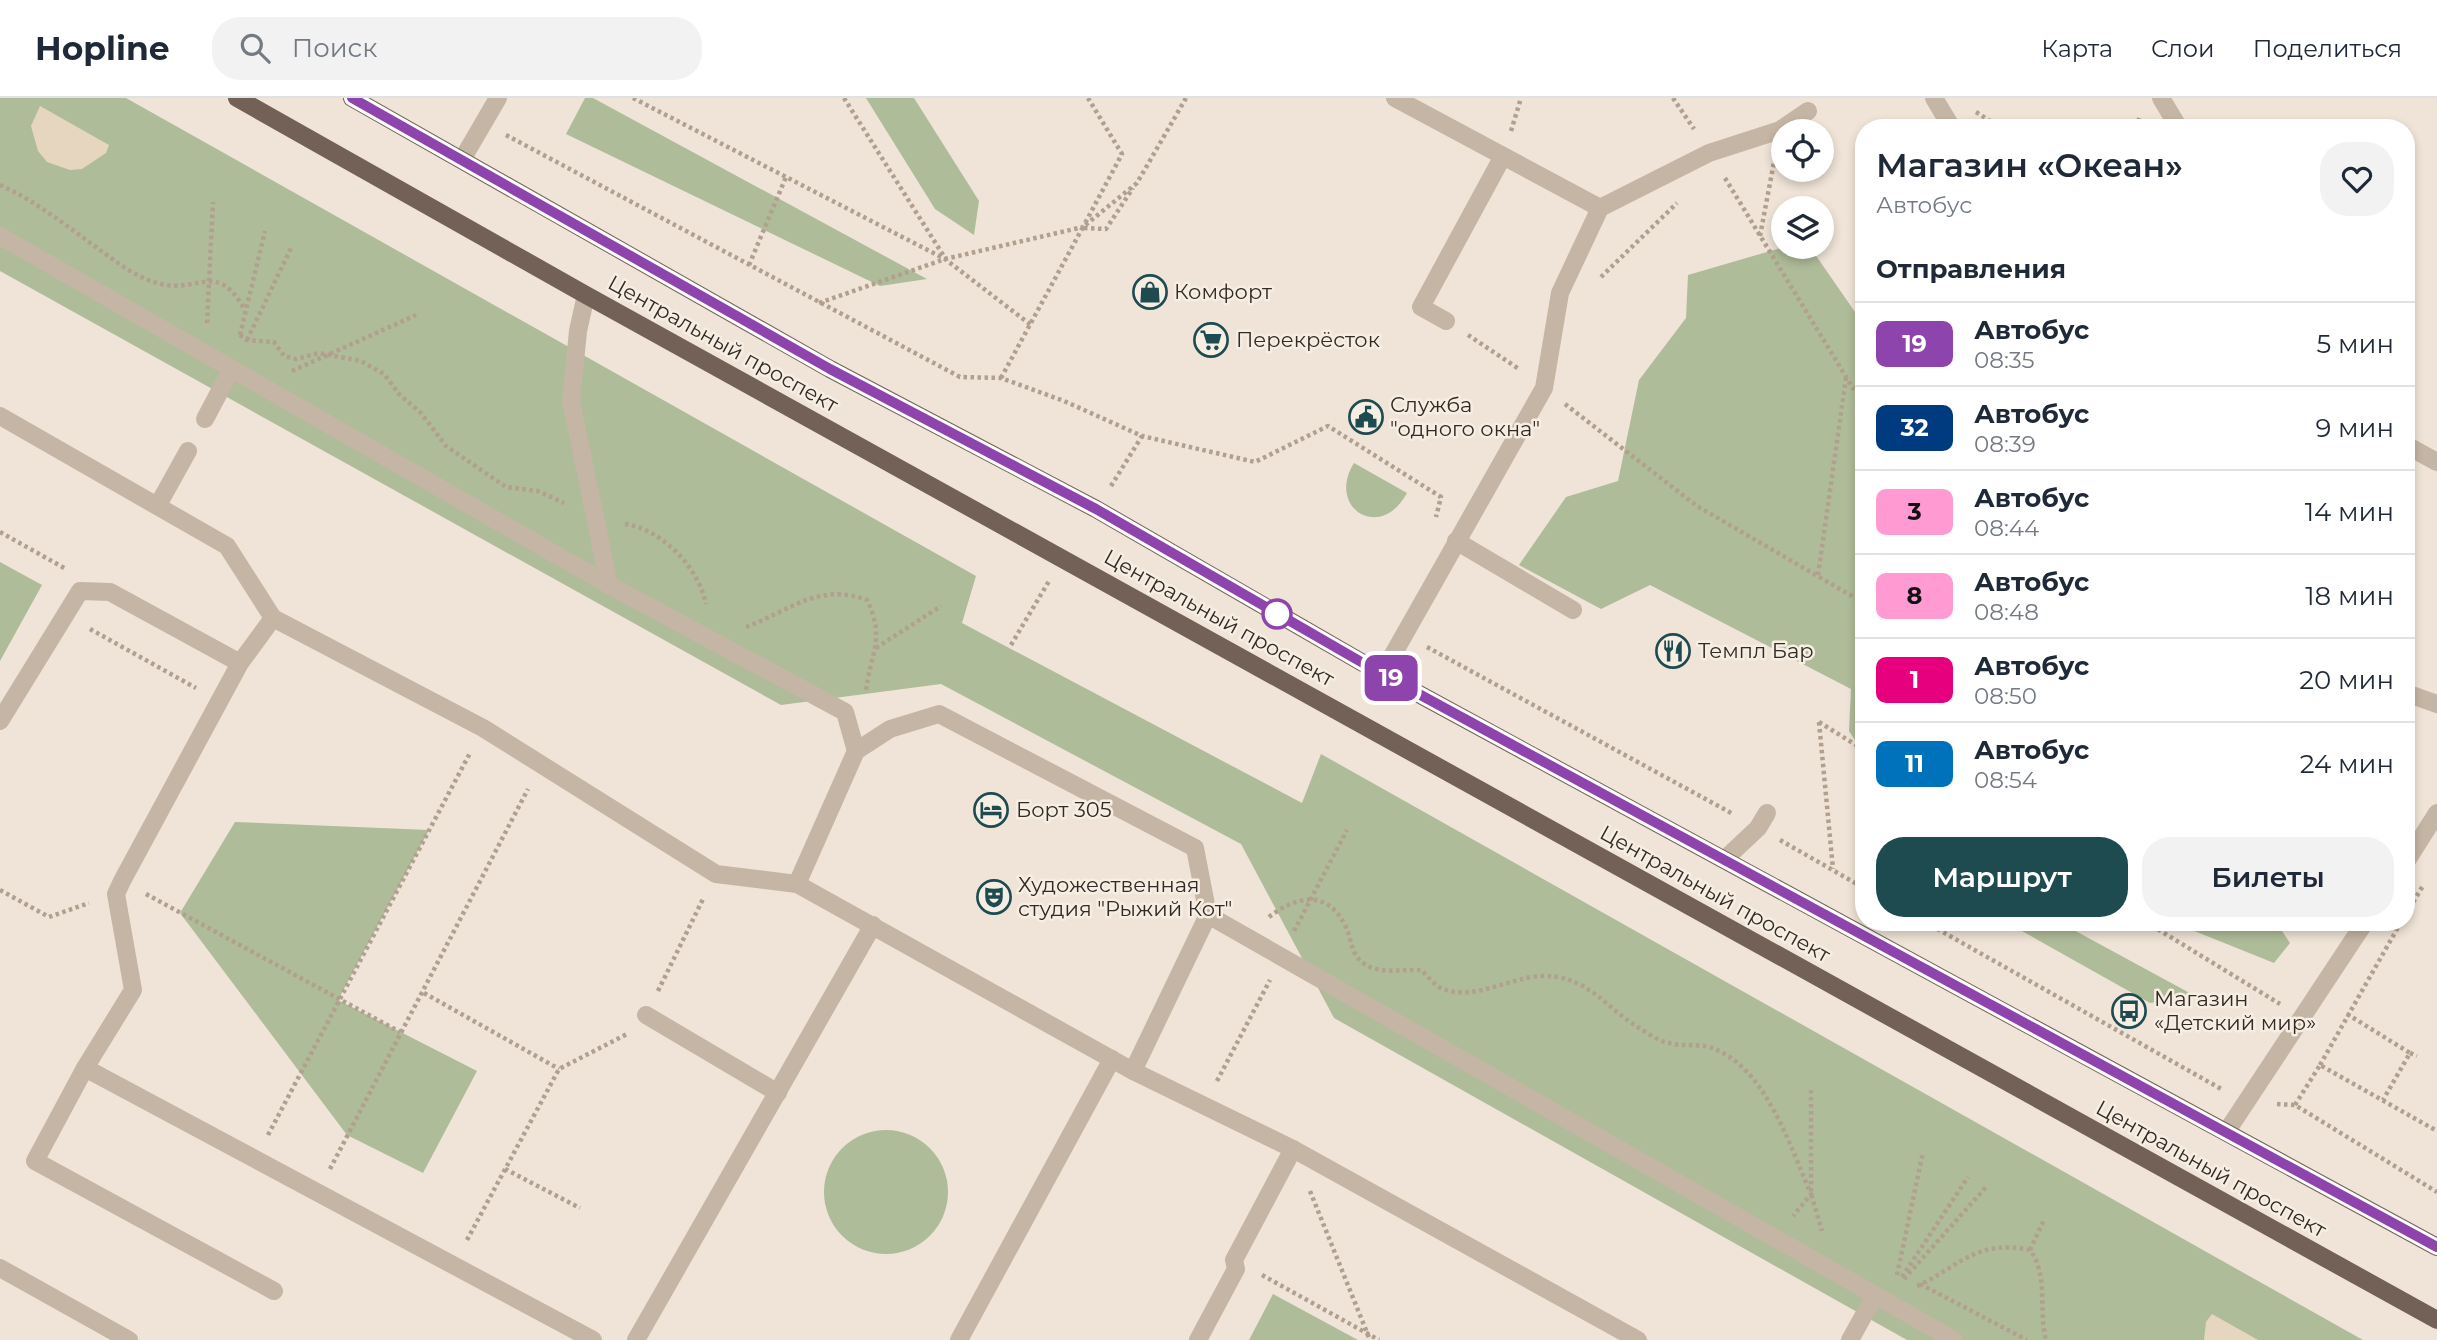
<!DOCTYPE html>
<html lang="ru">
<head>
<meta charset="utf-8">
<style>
	body { margin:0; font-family:Montserrat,sans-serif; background:#f2f2f3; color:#1f2937; height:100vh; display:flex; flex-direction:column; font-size:26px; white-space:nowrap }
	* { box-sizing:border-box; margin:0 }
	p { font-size:23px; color:#747a83 }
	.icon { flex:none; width:38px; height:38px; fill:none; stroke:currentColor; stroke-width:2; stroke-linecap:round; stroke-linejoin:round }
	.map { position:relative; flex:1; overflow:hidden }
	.side { position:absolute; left:1855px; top:21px; width:560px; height:812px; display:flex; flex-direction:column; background:#fff; border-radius:28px; box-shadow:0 4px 10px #0003 }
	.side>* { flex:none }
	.badge { padding:0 14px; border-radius:10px; font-size:24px; line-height:46px }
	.fabs { position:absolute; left:1771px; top:21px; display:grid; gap:14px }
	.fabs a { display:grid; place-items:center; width:63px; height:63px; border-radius:50%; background:#fff; box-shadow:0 4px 10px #0003; font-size:35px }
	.map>.badge { position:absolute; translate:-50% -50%; box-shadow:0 0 0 4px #fff }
	h2 { padding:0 21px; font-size:26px; line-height:63px }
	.round { display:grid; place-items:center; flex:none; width:74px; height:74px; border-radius:28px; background:#f2f2f3 }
	.overview { display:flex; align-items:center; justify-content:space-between; height:119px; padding:0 21px }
	h1 { font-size:33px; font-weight:600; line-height:52px }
	.button { display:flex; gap:14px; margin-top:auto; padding:14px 21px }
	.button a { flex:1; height:80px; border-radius:28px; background:#1e4b50; color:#fff; font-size:28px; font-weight:600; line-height:80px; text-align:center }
	.button a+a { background:#f2f2f3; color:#1f2937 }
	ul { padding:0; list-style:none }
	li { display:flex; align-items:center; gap:21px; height:84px; padding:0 21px; border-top:2px solid #e0e1e3 }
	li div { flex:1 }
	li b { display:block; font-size:26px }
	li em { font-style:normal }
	li .badge { min-width:77px; font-weight:700; text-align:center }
	header { display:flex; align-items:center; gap:42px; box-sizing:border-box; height:98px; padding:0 35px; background:#fff; border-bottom:2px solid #e0e1e3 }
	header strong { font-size:33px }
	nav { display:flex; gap:38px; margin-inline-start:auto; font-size:24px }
	.search { width:490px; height:63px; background:#f2f2f3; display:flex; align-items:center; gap:18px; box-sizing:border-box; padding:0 24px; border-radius:28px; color:#747a83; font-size:26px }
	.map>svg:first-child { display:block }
	.green { fill:#afbc99 }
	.plaza { fill:#e6d6bf }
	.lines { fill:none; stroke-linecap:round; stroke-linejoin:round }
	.path { stroke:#b19f8f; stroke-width:4.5; stroke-dasharray:3.5 3.5; stroke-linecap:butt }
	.service { stroke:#c5b5a4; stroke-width:18 }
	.primary { stroke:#736157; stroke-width:18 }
	.line-casing { stroke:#fff; stroke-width:16 }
	.line { stroke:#8e44ad; stroke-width:10 }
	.stop-dot { fill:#fff; stroke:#8e44ad; stroke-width:3.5 }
	.labels { text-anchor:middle; stroke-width:5; stroke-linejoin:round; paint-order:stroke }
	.poi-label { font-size:21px; fill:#322a25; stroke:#f7eee3; text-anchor:start }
	.street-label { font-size:21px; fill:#322a25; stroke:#f7eee3 }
</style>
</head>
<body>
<header>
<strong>Hopline</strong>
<div class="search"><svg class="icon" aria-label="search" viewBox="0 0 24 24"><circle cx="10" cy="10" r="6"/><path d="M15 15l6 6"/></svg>Поиск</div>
<nav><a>Карта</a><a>Слои</a><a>Поделиться</a></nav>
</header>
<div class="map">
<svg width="2437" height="1242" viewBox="0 0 2437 1242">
	<rect width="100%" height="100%" fill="#efe4d7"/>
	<!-- green -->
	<g class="green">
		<polygon points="0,0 126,0 976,478 962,525 1302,705 1321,656 2363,1242 1907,1242 1334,920 1241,746 941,586 781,607 0,173"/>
		<polygon points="585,0 593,0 927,181 880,188 566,36"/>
		<polygon points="866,0 914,0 979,103 974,137 935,111"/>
		<polygon points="1784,149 1810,149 1864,227 1864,656 1849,633 1851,591 1650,487 1601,511 1519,467 1566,399 1618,383 1639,282 1686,220 1688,177"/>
		<path d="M1354,365l53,30c-27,50 -81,14 -53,-30z"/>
		<polygon points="0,464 42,487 0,563"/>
		<polygon points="235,724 429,732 338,902 477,973 423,1075 347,1037 180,815"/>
		<polygon points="2006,824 2059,824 2197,899 2150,905"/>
		<polygon points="2172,824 2276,824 2290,845 2274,865"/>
		<circle cx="886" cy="1094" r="62"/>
		<polygon points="1273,1196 1358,1242 1249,1242"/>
	</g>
	<!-- plaza -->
	<g class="plaza">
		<polygon points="40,8 109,47 106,55 82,71 70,72 47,64 38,53 31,28"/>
		<polygon points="2212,1216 2258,1242 2204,1242 2206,1224"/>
	</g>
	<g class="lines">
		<!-- path -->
		<g class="path">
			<polyline points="633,0 945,161 1031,227"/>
			<polyline points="844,0 945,160"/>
			<polyline points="1673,0 1694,31"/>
			<polyline points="1976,14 2001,30"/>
			<polyline points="2136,30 2140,18"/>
			<polyline points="1511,33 1521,0"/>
			<polyline points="506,37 960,279 1001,280 1064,303 1142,338 1255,364 1328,328 1441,399 1436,419"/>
			<polyline points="1725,80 1854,292"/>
			<path d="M0,87c36,16 68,42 100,65 18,13 38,29 61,34 38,9 56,-24 84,26"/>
			<polyline points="1084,130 1106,131 1133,90"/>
			<polyline points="1760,138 1774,64"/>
			<polyline points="749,167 786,79"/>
			<polyline points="1601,179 1677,105"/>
			<polyline points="819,205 945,161 1083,129 1122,56 1088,0"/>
			<polyline points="207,225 213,104"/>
			<polyline points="240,237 246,242 274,244 284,258 296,261 319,255 361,263 384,276 399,296 421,315 446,348 506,389 538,393 564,405"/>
			<polyline points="240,237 265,133"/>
			<polyline points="1468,237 1519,271"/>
			<polyline points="247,242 292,148"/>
			<polyline points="292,273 416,217"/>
			<polyline points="1001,280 1083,129 1137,85 1186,0"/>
			<polyline points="1565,306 1697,408 1864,505"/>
			<polyline points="1111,388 1142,338"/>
			<path d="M625,426c38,6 73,43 81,80"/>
			<polyline points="0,434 66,471"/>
			<polyline points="1818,477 1846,280"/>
			<path d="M746,529c43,-16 73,-45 121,-27 19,40 3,53 -1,92"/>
			<polyline points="90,531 196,590"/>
			<polyline points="1011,547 1049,483"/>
			<polyline points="1427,549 1733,716"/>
			<polyline points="876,550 941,508"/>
			<polyline points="1819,624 1833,771"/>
			<polyline points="1819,624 1864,652"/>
			<polyline points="1780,742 1864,790"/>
			<polyline points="0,792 49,819 89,805"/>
			<polyline points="146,796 400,934"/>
			<polyline points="2406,816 2424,786"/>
			<path d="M1269,819c26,-20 57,-29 76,8 7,13 5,28 18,38 17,12 39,6 58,7 6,5 13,15 20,18 30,14 68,-10 99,-12 45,-2 62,28 96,50 10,6 22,15 33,17 14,4 29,0 43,5 54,19 78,99 99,146l-18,22"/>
			<polyline points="1925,824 2223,992"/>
			<polyline points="2146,824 2280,906"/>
			<polyline points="1294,833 1347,732"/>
			<polyline points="658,893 703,801"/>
			<polyline points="424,895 559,971"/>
			<polyline points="2347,916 2410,955 2383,1002"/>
			<polyline points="2410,955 2417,958"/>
			<polyline points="2320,967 2401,824"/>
			<polyline points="1217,983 1270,882"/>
			<polyline points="1811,992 1811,1096 1822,1133"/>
			<polyline points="2277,1006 2295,1007 2437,1094"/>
			<polyline points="2295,1007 2320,967 2437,1033"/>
			<polyline points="268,1037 470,655"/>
			<polyline points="330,1071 528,691"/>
			<polyline points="505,1071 580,1110"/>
			<polyline points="1310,1093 1370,1242"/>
			<polyline points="467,1142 559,971 627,936"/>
			<polyline points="2030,1152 2044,1122"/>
			<polyline points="1262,1177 1379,1242"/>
			<polyline points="1897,1177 1923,1054"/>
			<polyline points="1902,1179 1968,1079"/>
			<polyline points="1904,1181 1986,1089"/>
			<polyline points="1920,1186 2027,1242"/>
			<path d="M1917,1188c43,-20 59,-47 113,-36 19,26 8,60 16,90"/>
		</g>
		<!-- service -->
		<g class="service">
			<polyline points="1395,0 1600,110"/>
			<polyline points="1934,0 1952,30"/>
			<polyline points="2161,0 2179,30"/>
			<polyline points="463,60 498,0"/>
			<polyline points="0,138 609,487 845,614 856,653"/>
			<polyline points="586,197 578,233 571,303 609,487"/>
			<polyline points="1446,223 1421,209 1503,58"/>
			<polyline points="0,318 227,448 273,520 483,630 716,776 797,786 1133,973 1293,1051 1638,1242"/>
			<polyline points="205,321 231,272"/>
			<polyline points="2406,347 2437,364"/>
			<polyline points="158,407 188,353"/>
			<polyline points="1456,443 1573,512"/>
			<polyline points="273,520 240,565 122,783 116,796 133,892 85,970 35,1063 274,1193"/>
			<polyline points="1382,576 1544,290 1560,195 1600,110 1709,55 1780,32 1808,13"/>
			<polyline points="2406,595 2437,606"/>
			<polyline points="0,623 80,493 110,494 240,565"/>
			<polyline points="1725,761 1758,730 1767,715"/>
			<polyline points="2406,764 2437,715"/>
			<polyline points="797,786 856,653 890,631 939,616 1195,750 1208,817 1954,1242"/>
			<polyline points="646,917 778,995"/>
			<polyline points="85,970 593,1242"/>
			<polyline points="1133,973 1208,817"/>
			<polyline points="2227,1033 2365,824"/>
			<polyline points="0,1170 129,1242"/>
			<polyline points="636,1242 873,827"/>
			<polyline points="959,1242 1112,961"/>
			<polyline points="1198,1242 1236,1171 1234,1162 1293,1051"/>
			<polyline points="1850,1242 1875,1197"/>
		</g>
		<!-- primary -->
		<g class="primary">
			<polyline points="237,0 586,197 2437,1222"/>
			<polyline points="352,0 830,271 1096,411 1382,576 2437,1149"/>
		</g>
	</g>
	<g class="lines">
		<!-- line casing -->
		<g class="line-casing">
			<polyline id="line" points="352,0 830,271 1096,411 1382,576 2437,1149"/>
		</g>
		<!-- line -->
		<use href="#line" class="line"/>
	</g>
	<!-- icons -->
	<defs>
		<g id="shop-ring" transform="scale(1.75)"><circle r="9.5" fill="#f7eee3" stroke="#1e4b50" stroke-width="1.5"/><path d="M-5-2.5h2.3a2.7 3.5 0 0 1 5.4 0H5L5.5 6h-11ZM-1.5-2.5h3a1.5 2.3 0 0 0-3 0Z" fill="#1e4b50"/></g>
		<g id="supermarket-ring" transform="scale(1.75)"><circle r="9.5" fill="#f7eee3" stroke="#1e4b50" stroke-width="1.5"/><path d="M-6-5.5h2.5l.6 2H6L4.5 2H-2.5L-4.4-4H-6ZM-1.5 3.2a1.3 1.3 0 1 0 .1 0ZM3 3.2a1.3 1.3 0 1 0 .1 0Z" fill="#1e4b50"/></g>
		<g id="civic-ring" transform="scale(1.75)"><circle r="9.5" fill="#f7eee3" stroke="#1e4b50" stroke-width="1.5"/><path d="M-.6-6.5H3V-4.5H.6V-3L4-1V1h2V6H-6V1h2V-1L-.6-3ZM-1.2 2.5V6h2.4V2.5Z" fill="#1e4b50"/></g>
		<g id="restaurant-ring" transform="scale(1.75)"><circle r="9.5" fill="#f7eee3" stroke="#1e4b50" stroke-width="1.5"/><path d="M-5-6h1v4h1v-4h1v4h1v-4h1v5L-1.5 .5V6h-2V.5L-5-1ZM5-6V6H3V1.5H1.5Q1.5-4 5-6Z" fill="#1e4b50"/></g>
		<g id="hotel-ring" transform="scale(1.75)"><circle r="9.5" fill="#f7eee3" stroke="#1e4b50" stroke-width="1.5"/><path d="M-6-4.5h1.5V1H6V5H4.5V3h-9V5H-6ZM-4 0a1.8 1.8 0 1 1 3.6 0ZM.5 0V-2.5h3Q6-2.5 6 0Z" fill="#1e4b50"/></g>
		<g id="theatre-ring" transform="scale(1.75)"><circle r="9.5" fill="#f7eee3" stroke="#1e4b50" stroke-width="1.5"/><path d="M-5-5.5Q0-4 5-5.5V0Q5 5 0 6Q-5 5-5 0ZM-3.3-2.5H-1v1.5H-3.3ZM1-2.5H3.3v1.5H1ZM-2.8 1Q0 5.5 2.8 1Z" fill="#1e4b50"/></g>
		<g id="bus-ring" transform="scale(1.75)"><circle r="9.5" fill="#f7eee3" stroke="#1e4b50" stroke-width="1.5"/><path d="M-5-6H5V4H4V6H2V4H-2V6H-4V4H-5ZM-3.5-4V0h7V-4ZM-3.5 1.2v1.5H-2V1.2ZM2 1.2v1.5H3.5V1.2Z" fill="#1e4b50"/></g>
	</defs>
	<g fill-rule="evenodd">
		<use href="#shop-ring" x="1150" y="194"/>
		<use href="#supermarket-ring" x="1211" y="242"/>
		<use href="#civic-ring" x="1366" y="319"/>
		<use href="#restaurant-ring" x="1673" y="553"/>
		<use href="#hotel-ring" x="991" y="712"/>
		<use href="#theatre-ring" x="994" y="799"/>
		<use href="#bus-ring" x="2129" y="913"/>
	</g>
	<!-- markers -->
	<circle class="stop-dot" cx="1277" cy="516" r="14"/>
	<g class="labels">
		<!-- poi labels -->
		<g class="poi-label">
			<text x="1174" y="201">Комфорт</text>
			<text x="1236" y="249">Перекрёсток</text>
			<text x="1390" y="314">Служба<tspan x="1390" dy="24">"одного окна"</tspan></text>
			<text x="1698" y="560">Темпл Бар</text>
			<text x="1016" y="719">Борт 305</text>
			<text x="1018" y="794">Художественная<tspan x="1018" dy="24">студия "Рыжий Кот"</tspan></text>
			<text x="2154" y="908">Магазин<tspan x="2154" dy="24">«Детский мир»</tspan></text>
		</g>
		<!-- street labels -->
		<g class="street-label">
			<text transform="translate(723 246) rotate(29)" y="7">Центральный проспект</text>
			<text transform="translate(1219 520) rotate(29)" y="7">Центральный проспект</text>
			<text transform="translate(1715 796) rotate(29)" y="7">Центральный проспект</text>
			<text transform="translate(2211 1071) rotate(29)" y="7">Центральный проспект</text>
		</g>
	</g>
</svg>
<div class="fabs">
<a><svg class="icon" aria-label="locate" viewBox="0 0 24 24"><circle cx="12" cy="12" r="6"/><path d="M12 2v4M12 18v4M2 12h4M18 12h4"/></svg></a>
<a><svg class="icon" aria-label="layers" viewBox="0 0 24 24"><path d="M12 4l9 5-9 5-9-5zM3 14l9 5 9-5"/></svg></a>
</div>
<b class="badge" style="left:1391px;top:580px;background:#8e44ad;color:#fff">19</b>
<section class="side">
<div class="overview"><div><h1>Магазин «Океан»</h1><p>Автобус</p></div><a class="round"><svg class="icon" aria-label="heart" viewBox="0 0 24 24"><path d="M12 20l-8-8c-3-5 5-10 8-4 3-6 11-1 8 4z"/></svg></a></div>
<h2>Отправления</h2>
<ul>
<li><span class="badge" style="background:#8e44ad;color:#fff">19</span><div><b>Автобус</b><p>08:35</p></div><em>5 мин</em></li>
<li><span class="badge" style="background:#003b80;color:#fff">32</span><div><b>Автобус</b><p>08:39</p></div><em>9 мин</em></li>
<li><span class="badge" style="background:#ff9ad2;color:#111">3</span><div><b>Автобус</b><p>08:44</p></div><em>14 мин</em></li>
<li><span class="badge" style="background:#ff9ad2;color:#111">8</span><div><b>Автобус</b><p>08:48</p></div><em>18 мин</em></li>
<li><span class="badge" style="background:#e6007e;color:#fff">1</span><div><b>Автобус</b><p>08:50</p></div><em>20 мин</em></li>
<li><span class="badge" style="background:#0072bc;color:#fff">11</span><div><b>Автобус</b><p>08:54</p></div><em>24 мин</em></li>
</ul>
<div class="button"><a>Маршрут</a><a>Билеты</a></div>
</section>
</div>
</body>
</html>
